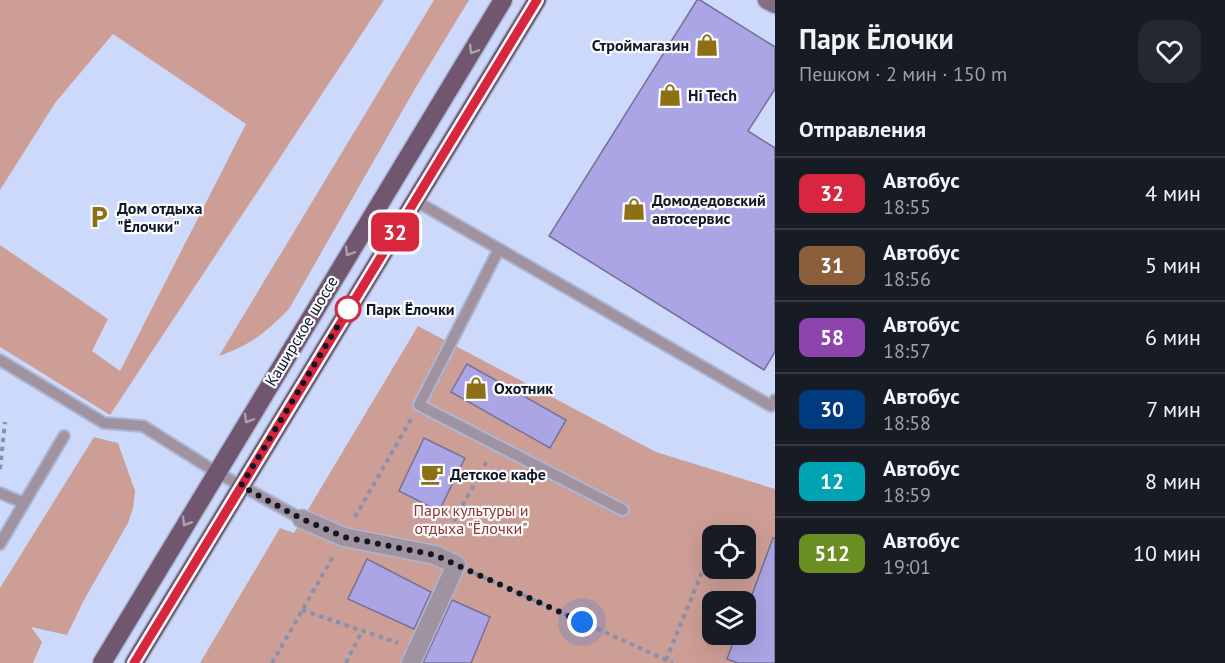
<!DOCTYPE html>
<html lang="ru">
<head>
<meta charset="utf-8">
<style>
	body { margin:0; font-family:"PT Sans",sans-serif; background:#242831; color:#f1f3f6; height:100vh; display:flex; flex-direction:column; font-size:22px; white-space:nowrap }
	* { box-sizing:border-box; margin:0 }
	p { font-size:20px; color:#9ea1a6 }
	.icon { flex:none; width:33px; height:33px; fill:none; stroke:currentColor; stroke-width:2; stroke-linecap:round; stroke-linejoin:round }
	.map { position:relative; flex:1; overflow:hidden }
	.sheet { display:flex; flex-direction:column; background:#171b24; width:450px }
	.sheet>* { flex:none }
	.badge { padding:0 12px; border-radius:9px; font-size:21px; line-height:39px }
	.tools { position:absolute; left:702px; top:525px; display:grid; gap:12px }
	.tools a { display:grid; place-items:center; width:54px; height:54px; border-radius:12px; background:#171b24; box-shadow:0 6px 24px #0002; font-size:30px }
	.you { position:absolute; width:30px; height:30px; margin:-15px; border:4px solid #fff; border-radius:50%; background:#1a73e8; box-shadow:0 0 0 9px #1a73e833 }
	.map>.badge { position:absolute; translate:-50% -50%; box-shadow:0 0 0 3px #fff }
	h2 { padding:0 24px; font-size:22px; line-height:54px }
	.round { display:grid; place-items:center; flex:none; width:63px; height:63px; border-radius:18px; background:#242831 }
	.head { display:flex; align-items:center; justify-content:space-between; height:102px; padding:0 24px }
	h1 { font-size:28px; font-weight:700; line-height:45px }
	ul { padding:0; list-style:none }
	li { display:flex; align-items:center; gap:18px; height:72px; padding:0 24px; border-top:2px solid #363941 }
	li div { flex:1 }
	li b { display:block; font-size:22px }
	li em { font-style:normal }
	li .badge { min-width:66px; font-weight:700; text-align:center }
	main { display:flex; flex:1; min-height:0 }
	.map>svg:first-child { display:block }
	.green { fill:#cd9e96; fill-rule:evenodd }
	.building { fill:#aca5e5; stroke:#747196; stroke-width:1.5 }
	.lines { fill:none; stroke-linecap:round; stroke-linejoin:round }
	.lane-casing { stroke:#abb6d4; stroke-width:14 }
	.street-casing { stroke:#abb6d4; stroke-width:21 }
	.secondary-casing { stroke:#abb6d4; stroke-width:21 }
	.primary-casing { stroke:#abb6d4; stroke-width:21 }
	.path { stroke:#8791ab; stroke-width:4; stroke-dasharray:4.5 4.5; stroke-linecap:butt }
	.lane { stroke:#a1929f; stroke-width:10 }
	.street { stroke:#a1929f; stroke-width:18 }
	.secondary { stroke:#846f82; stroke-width:18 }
	.primary { stroke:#70566e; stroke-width:18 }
	.oneway { stroke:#aea0af }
	.line-casing { stroke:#fff; stroke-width:14 }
	.line { stroke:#d7263d; stroke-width:9 }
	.walk { stroke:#121725; stroke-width:6; stroke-dasharray:0 10.8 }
	.stop-dot { fill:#fff; stroke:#d7263d; stroke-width:3 }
	.labels { text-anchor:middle; stroke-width:4.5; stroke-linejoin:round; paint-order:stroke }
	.poi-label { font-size:16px; font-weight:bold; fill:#121725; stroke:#f9fbff; text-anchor:start }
	.stop-label { font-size:16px; font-weight:bold; fill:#121725; stroke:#f9fbff; text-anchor:start }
	.street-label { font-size:16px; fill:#121725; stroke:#f9fbff }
	.park-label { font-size:16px; fill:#8f382d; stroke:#f9fbff }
</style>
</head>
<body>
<main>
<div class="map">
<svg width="775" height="663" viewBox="0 0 775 663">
	<rect width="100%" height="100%" fill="#cdd9fa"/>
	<!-- green -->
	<g class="green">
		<polygon points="0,0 384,0 110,415 0,347 0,245 108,319 92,351 120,371 246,124 113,34 55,103 0,190"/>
		<path d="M434,0h35l-53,87 -127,222c-24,24 -38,36 -70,47z"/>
		<path d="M418,326l238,126 119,37v174h-575l80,-135 14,5zM712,536h34v32h-34zM712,602h34v32h-34z"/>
		<polygon points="94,437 118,443 135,491 133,508 128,523 84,600 67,635 31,627 42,642 33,663 0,663 0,588"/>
	</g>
	<!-- building -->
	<g class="building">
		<polygon points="697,0 700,0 775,47 775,89 748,131 775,148 775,352 764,370 549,236"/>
		<polygon points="467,364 566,420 550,448 451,392"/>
		<polygon points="424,438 465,458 439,511 399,491"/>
		<polygon points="773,538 775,538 775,663 738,663 727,659 736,634 746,634 746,611"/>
		<polygon points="367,559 431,592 414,629 348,599"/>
		<polygon points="452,600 490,617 471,663 423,663"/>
	</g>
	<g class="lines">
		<!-- lane casing -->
		<g class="lane-casing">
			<g id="lane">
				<polyline points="414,200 771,406 775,400"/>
				<polyline points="499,249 419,405 623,510"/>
				<polyline points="0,360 104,423 143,426 216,472 302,519"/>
				<polyline points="0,493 24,503 0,544"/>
				<polyline points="24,503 64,436"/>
			</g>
		</g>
		<!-- street casing -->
		<g class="street-casing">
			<polyline id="street" points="302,519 344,537 435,555 456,565 411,663"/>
		</g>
		<!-- secondary casing -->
		<g class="secondary-casing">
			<polyline id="secondary" points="767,0 775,4"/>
		</g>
		<!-- primary casing -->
		<g class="primary-casing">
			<g id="primary">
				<polyline points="102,663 503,0"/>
				<polyline points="134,663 537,0"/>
			</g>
		</g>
		<!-- path -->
		<g class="path">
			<polyline points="0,469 5,422"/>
			<polyline points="355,517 411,419"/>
			<polyline points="445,537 488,459"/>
			<polyline points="474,573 673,663"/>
			<polyline points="302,610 398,643"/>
			<polyline points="666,660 703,570"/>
			<polyline points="272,663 334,555"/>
			<polyline points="346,663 362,631"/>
		</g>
		<!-- lane -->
		<use href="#lane" class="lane"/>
		<!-- street -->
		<use href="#street" class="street"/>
		<!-- secondary -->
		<use href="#secondary" class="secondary"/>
		<!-- primary -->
		<use href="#primary" class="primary"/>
	</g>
	<!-- one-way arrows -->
	<defs><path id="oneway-chevron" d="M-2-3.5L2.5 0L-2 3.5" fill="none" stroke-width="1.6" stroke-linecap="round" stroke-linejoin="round" transform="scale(1.5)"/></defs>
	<g class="oneway">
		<use href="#oneway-chevron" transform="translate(473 50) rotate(122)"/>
		<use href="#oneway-chevron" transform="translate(349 252) rotate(121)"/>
		<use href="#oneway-chevron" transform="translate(248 419) rotate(121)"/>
		<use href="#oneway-chevron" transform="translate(186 522) rotate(121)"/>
	</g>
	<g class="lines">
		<!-- line casing -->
		<g class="line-casing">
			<polyline id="line" points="134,663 537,0"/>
		</g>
		<!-- line -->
		<use href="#line" class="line"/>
		<!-- walk -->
		<polyline class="walk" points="348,309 241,486 302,519 344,537 435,555 582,622"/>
	</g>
	<!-- icons -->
	<defs>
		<g id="shop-bare" transform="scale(1.8)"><path d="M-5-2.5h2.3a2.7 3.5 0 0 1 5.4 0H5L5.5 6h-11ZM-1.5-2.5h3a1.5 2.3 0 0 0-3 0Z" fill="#8d7014" stroke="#f9fbff" stroke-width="2.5" paint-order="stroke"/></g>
		<g id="parking-bare" transform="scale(1.8)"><path d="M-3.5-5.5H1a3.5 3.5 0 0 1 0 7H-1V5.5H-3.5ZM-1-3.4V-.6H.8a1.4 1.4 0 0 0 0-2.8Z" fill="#8d7014" stroke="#f9fbff" stroke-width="2.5" paint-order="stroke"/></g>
		<g id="cafe-bare" transform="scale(1.8)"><path d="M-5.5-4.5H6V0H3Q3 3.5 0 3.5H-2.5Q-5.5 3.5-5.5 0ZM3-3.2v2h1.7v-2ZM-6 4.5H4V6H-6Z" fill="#8d7014" stroke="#f9fbff" stroke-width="2.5" paint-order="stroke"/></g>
	</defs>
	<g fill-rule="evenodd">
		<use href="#shop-bare" x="707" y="45"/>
		<use href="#shop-bare" x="670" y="95"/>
		<use href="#shop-bare" x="634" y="209"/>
		<use href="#parking-bare" x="99" y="217"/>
		<use href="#shop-bare" x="476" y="388"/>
		<use href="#cafe-bare" x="432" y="474"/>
	</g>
	<!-- markers -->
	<circle class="stop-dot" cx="348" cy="309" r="12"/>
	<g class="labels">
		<!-- poi labels -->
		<g class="poi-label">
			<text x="689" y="51" text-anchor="end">Строймагазин</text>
			<text x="688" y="101">Hi Tech</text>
			<text x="652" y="206">Домодедовский<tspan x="652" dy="18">автосервис</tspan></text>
			<text x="117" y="214">Дом отдыха<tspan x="117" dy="18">"Ёлочки"</tspan></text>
			<text x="494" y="394">Охотник</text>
			<text x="450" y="480">Детское кафе</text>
		</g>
		<!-- stop labels -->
		<g class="stop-label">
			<text x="366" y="315">Парк Ёлочки</text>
		</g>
		<!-- street labels -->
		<g class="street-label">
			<text transform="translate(301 331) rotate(-59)" y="6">Каширское шоссе</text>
		</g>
		<!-- park labels -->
		<g class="park-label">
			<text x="471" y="516">Парк культуры и<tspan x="471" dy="18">отдыха "Ёлочки"</tspan></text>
		</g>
	</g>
</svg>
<div class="tools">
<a><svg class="icon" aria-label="locate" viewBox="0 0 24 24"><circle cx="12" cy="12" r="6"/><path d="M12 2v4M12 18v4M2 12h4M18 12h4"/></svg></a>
<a><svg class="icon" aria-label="layers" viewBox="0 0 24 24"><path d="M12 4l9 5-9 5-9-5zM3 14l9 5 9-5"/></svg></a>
</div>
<div class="you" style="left:582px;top:622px"></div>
<b class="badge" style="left:395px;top:232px;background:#d7263d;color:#fff">32</b>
</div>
<section class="sheet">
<div class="head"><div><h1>Парк Ёлочки</h1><p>Пешком · 2 мин · 150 m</p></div><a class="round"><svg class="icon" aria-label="heart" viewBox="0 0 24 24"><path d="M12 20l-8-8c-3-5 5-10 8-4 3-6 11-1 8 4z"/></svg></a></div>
<h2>Отправления</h2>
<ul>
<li><span class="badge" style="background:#d7263d;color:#fff">32</span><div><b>Автобус</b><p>18:55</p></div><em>4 мин</em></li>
<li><span class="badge" style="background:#8b5e3c;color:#fff">31</span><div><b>Автобус</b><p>18:56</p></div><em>5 мин</em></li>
<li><span class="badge" style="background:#8e44ad;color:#fff">58</span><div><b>Автобус</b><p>18:57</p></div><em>6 мин</em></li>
<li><span class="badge" style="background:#003b80;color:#fff">30</span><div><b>Автобус</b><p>18:58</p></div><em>7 мин</em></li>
<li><span class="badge" style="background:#00a3b4;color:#fff">12</span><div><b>Автобус</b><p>18:59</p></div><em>8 мин</em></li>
<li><span class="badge" style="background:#6b8e23;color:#fff">512</span><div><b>Автобус</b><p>19:01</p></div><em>10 мин</em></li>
</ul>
</section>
</main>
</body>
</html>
